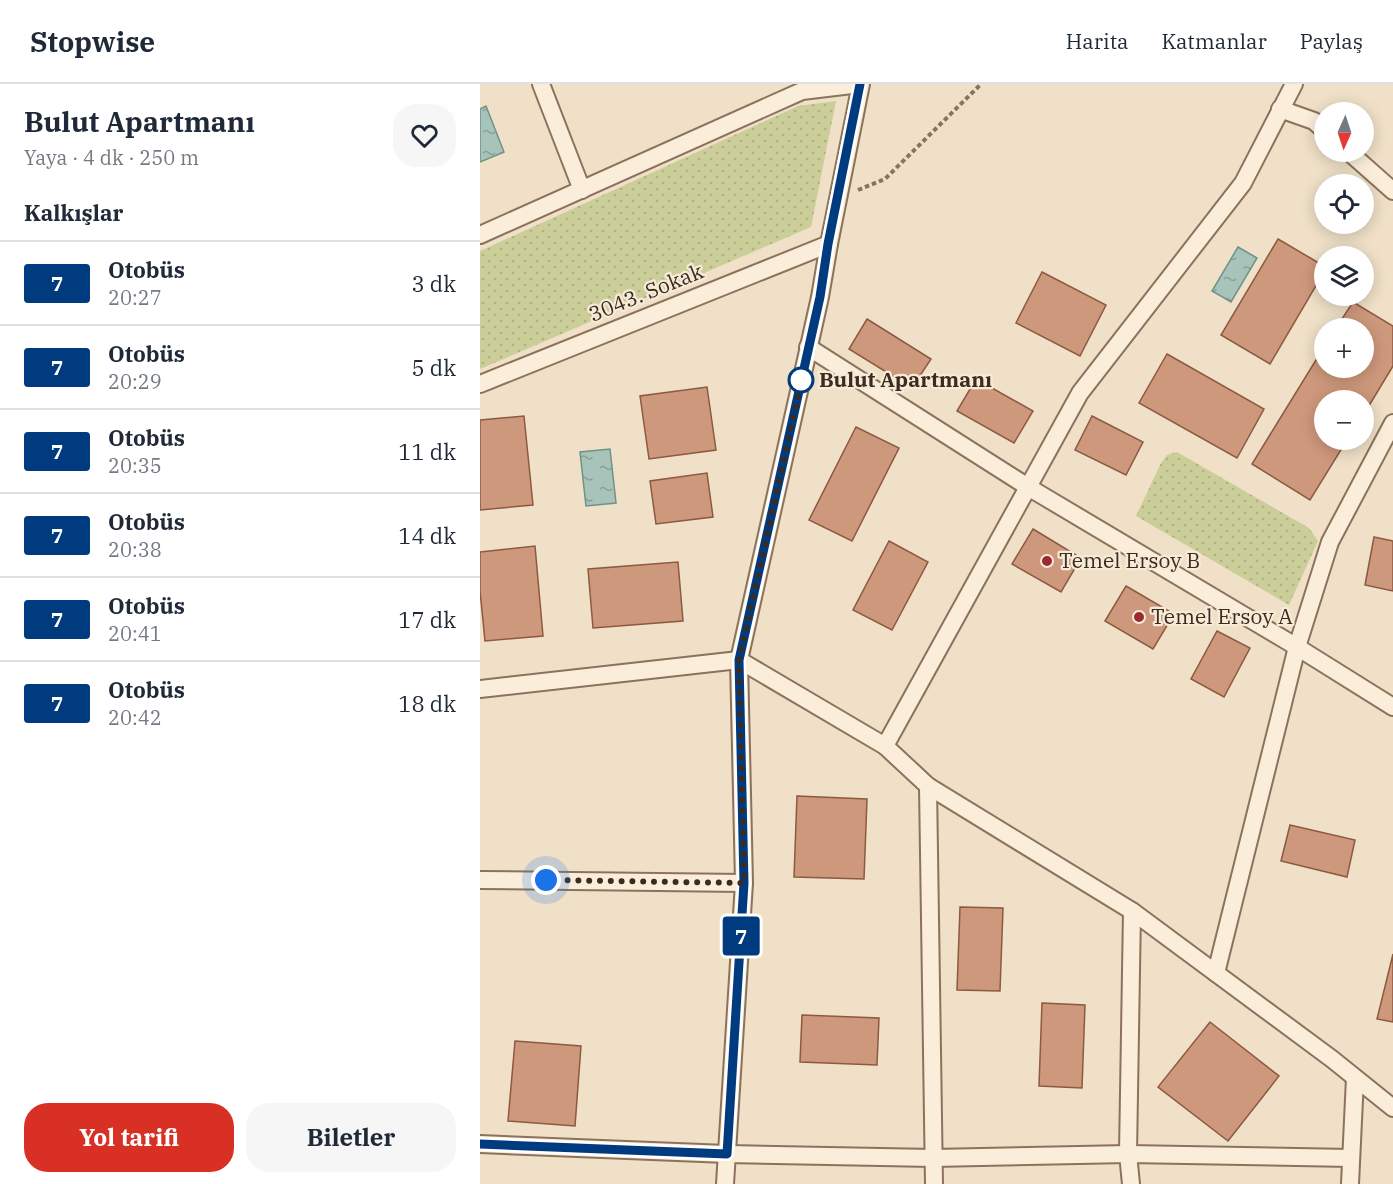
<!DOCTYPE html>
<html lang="tr">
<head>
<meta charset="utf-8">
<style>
	body { margin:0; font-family:"IBM Plex Serif",serif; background:#f6f6f7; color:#1f2937; height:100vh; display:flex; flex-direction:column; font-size:22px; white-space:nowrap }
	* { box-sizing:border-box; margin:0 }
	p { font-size:20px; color:#747a83 }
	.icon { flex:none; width:33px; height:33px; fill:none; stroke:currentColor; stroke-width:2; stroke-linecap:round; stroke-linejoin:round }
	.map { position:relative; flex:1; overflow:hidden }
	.panel { display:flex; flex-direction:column; background:#fff; width:480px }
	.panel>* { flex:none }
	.badge { padding:0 12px; border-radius:4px; font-size:21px; line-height:39px }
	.needle { width:39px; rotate:183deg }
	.fabs { position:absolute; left:834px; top:18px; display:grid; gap:12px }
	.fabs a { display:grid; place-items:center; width:60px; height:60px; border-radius:50%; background:#fff; box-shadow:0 3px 15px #0003; font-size:30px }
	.you { position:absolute; width:30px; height:30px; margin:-15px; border:4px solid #fff; border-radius:50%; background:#1a73e8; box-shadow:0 0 0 9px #1a73e833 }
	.map>.badge { position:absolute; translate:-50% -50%; box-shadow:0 0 0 3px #fff }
	h2 { padding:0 24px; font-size:22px; line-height:54px }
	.round { display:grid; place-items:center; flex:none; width:63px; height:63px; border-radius:24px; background:#f6f6f7 }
	.headline { display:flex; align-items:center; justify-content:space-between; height:102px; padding:0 24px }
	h1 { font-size:28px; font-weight:700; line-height:45px }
	.primary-button { display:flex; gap:12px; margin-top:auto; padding:12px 24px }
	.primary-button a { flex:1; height:69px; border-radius:24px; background:#d93025; color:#fff; font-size:24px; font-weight:700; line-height:69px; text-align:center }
	.primary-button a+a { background:#f6f6f7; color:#1f2937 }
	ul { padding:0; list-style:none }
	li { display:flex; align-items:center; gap:18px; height:84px; padding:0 24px; border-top:2px solid #e0e1e3 }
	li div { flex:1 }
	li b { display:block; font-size:22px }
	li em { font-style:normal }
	li .badge { min-width:66px; font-weight:700; text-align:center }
	header { display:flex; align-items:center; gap:36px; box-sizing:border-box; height:84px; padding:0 30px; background:#fff; border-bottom:2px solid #e0e1e3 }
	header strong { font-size:28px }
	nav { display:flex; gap:33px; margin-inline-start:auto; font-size:21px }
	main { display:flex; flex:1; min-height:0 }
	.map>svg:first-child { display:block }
	.grass { fill:url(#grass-dots) }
	.water { fill:url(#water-ripples); stroke:#6e9287; stroke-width:1.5 }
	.building { fill:#ce987c; stroke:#8c5941; stroke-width:1.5 }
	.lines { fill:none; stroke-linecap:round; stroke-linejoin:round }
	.minor-casing { stroke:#8c725c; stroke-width:20 }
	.path { stroke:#8c725c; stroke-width:4; stroke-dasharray:4.5 3; stroke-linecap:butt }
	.minor { stroke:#faeedb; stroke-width:16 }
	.line-casing { stroke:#fff; stroke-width:14 }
	.line { stroke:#003b80; stroke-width:9 }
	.walk { stroke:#3c2b20; stroke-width:6; stroke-dasharray:0 10.8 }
	.stop-dot { fill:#fff; stroke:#003b80; stroke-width:3 }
	.poi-dot { fill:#9c2a33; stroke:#f7ebd7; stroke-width:2 }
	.labels { text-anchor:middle; stroke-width:4.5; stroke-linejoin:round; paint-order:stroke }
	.street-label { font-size:21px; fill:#3c2b20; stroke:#f7ebd7 }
	.stop-label { font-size:21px; font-weight:bold; fill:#3c2b20; stroke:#f7ebd7; text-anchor:start }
	.poi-label { font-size:21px; fill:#3c2b20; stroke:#f7ebd7; text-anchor:start }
</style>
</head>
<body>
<header>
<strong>Stopwise</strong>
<nav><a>Harita</a><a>Katmanlar</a><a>Paylaş</a></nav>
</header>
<main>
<section class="panel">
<div class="headline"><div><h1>Bulut Apartmanı</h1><p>Yaya · 4 dk · 250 m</p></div><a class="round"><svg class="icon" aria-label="heart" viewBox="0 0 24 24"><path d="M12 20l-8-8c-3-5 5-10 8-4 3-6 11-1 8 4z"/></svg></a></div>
<h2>Kalkışlar</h2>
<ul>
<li><span class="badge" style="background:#003b80;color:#fff">7</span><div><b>Otobüs</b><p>20:27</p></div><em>3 dk</em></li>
<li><span class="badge" style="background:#003b80;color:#fff">7</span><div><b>Otobüs</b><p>20:29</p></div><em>5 dk</em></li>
<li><span class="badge" style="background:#003b80;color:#fff">7</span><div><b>Otobüs</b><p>20:35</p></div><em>11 dk</em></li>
<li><span class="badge" style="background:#003b80;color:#fff">7</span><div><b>Otobüs</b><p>20:38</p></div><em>14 dk</em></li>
<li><span class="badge" style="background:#003b80;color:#fff">7</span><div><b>Otobüs</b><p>20:41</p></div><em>17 dk</em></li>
<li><span class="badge" style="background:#003b80;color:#fff">7</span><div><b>Otobüs</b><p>20:42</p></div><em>18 dk</em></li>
</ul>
<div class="primary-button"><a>Yol tarifi</a><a>Biletler</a></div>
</section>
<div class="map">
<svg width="913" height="1100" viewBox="0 0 913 1100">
	<defs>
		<pattern id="grass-dots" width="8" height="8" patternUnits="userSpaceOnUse" patternTransform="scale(1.5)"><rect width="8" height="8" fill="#ccce9a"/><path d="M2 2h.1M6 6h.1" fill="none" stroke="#b0b184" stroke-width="1.8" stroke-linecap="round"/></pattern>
		<pattern id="water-ripples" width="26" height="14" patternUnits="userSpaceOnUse" patternTransform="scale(1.5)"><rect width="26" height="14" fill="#a8c3b9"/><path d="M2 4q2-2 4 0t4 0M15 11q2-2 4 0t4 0" fill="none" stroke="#8a9f96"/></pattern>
	</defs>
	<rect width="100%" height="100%" fill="#efe0c7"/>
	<!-- grass -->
	<g class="grass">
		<polygon points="356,17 331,143 0,285 0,167 318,22"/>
		<polygon points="697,368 829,444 838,457 809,521 656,432 681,379 687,371"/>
	</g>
	<!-- water -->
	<g class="water">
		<polygon points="6,22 24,68 0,78 0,25"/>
		<polygon points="758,163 777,174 751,218 732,207"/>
		<polygon points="130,365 136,419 106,422 100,368"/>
	</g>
	<!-- building -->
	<g class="building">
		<polygon points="798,155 844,182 844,188 790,280 741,251"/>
		<polygon points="562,188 626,221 600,272 536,239"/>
		<polygon points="873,218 913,242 913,282 884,330 884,316 844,316 844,356 867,356 830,416 772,380 844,263 844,284 884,284 884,244 856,244"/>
		<polygon points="387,235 451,275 432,304 369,265"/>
		<polygon points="687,270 784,325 757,374 659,319"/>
		<polygon points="496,295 553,327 534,359 477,327"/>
		<polygon points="227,303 236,366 169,375 160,312"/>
		<polygon points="44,332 53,421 0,426 0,336"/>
		<polygon points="612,332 663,358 646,391 595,366"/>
		<polygon points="376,343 419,364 372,457 329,436"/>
		<polygon points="227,389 233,433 176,440 170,397"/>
		<polygon points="553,445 601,474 581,508 532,480"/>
		<polygon points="894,453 913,457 913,507 885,501"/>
		<polygon points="409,457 448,478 412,546 373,526"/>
		<polygon points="55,462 63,552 5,557 0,507 0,468"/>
		<polygon points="198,478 203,537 113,544 108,485"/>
		<polygon points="646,502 694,530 673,565 625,537"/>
		<polygon points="737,547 770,564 744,613 711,595"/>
		<polygon points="317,712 387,715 384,795 314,793"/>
		<polygon points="810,741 875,756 867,793 801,777"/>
		<polygon points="480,823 523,824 520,907 477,906"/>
		<polygon points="913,870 913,938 897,935"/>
		<polygon points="562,919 605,921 602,1004 559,1002"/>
		<polygon points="322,931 399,934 397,981 320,978"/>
		<polygon points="730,938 799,992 748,1057 678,1003"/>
		<polygon points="35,957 101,962 95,1042 28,1037"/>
	</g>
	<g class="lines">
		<!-- minor casing -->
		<g class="minor-casing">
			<g id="minor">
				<polyline points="61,0 102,106"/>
				<polyline points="814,0 763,99 600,309 405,662 448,702 652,827 852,975 913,1024"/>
				<polyline points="800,25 834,37 844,46"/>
				<polyline points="869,68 913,107"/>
				<polyline points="0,151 322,7 380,0"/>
				<polyline points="328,263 548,403 817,563 913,623"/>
				<polyline points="0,300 349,160"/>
				<polyline points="0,605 259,576 405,662"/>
				<polyline points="448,702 454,1100"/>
				<polyline points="0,796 264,799"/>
				<polyline points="736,889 817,563 850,458 913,339"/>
				<polyline points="0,1060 247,1070 453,1074 648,1070 871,1074"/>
				<polyline points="245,1100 264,799 259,576 340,213 349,160 381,0"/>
				<polyline points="651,1100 648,1070 652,827"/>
				<polyline points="870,1100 875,994"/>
			</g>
		</g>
		<!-- path -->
		<polyline class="path" points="378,106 405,95 501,0"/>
		<!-- minor -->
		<use href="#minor" class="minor"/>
	</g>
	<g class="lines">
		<!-- line casing -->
		<g class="line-casing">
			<polyline id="line" points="0,1060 247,1070 264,799 259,576 340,213 348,160 380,0"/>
		</g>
		<!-- line -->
		<use href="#line" class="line"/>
		<!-- walk -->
		<polyline class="walk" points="66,796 264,799 259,576 324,286 321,296"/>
	</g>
	<!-- markers -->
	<circle class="stop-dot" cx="321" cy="296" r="12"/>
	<g class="poi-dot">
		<circle cx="567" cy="477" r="6"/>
		<circle cx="659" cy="533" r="6"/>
	</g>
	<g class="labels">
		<!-- street labels -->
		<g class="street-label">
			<text transform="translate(166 209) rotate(-22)" y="7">3043. Sokak</text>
		</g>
		<!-- stop labels -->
		<g class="stop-label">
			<text x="339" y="303">Bulut Apartmanı</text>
		</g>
		<!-- poi labels -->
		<g class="poi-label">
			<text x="579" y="484">Temel Ersoy B</text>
			<text x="671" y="540">Temel Ersoy A</text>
		</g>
	</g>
</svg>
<div class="fabs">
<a><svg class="needle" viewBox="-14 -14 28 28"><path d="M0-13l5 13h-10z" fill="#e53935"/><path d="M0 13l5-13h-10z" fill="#747a83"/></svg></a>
<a><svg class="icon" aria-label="locate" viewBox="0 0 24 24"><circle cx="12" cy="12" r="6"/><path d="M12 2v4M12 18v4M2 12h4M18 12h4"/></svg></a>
<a><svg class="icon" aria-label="layers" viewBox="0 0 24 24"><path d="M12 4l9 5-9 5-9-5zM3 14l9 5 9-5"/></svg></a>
<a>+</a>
<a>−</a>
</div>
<div class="you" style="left:66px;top:796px"></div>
<b class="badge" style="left:261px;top:852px;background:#003b80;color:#fff">7</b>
</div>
</main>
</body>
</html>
